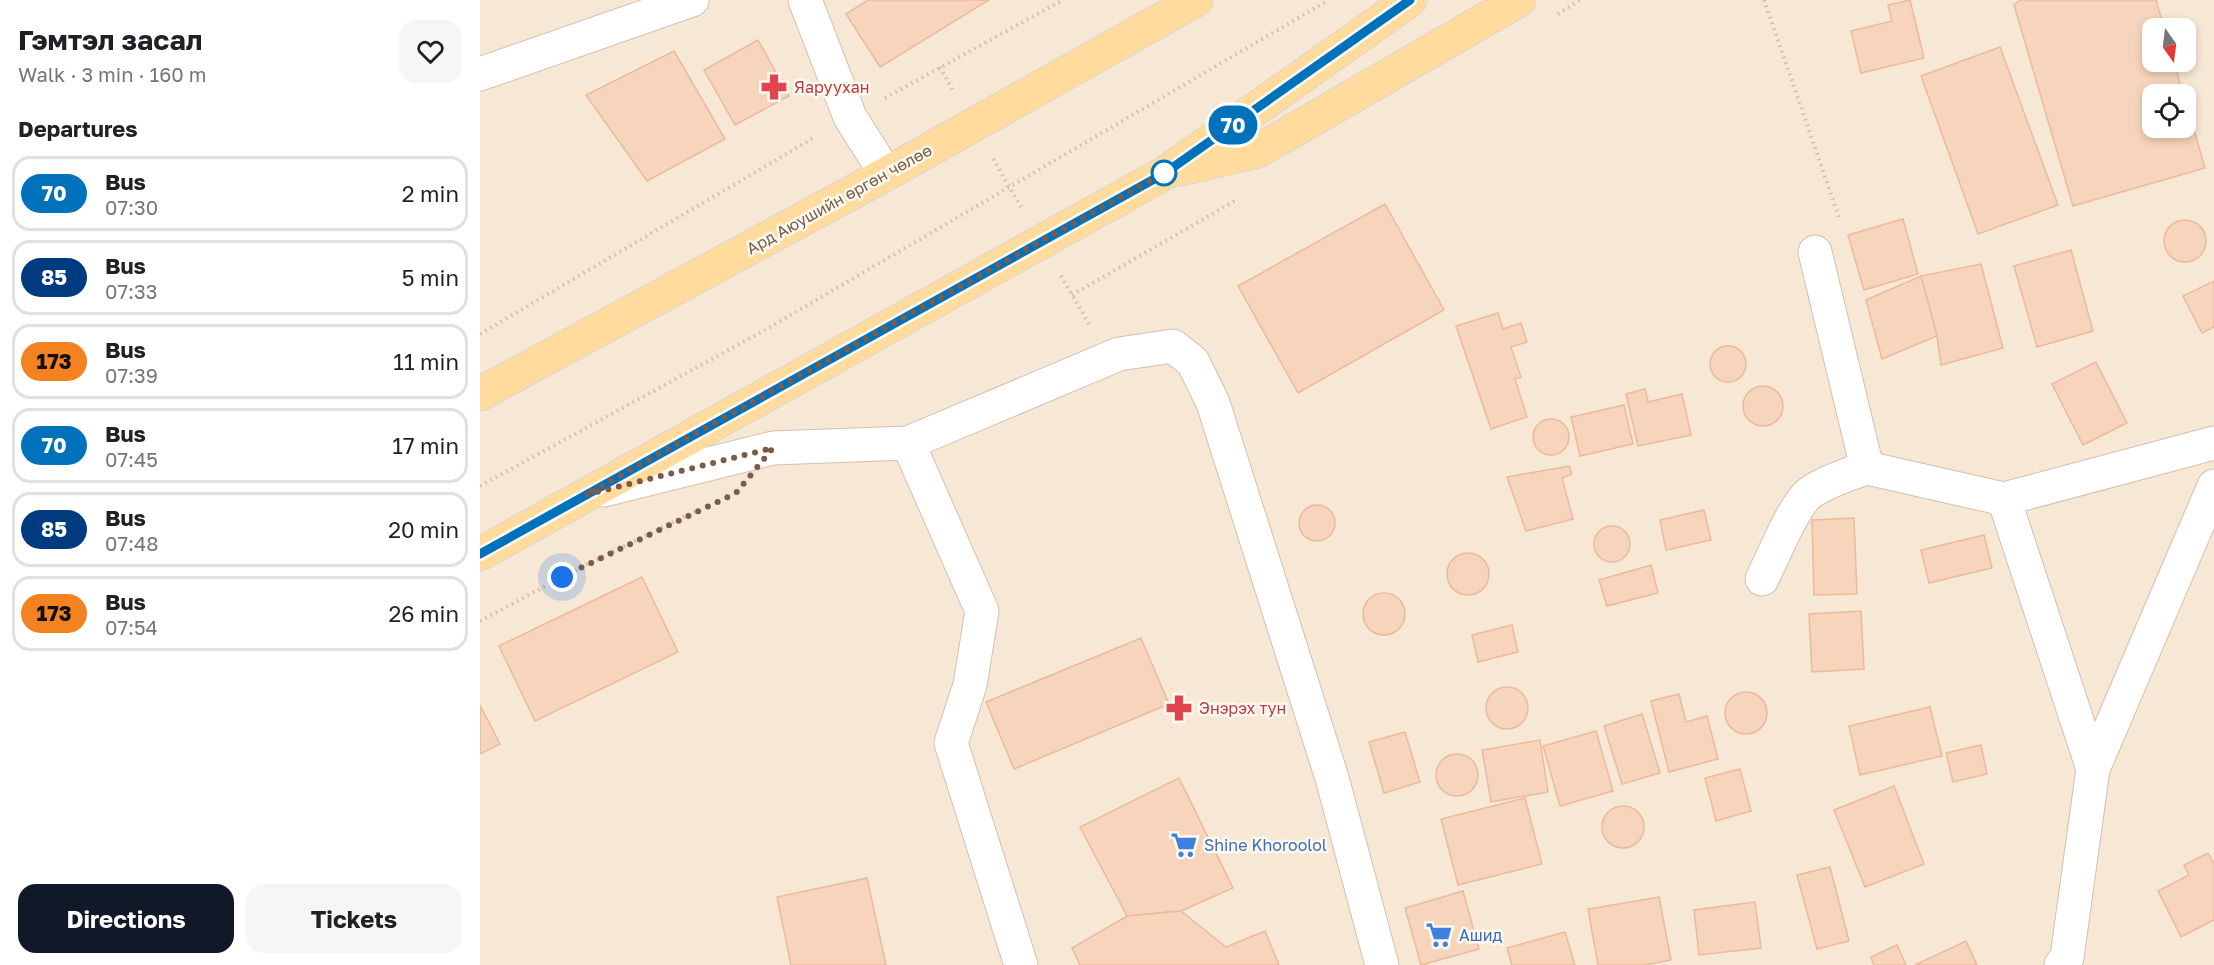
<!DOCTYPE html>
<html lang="en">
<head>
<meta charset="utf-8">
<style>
	body { margin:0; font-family:"Golos Text",sans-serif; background:#f6f6f6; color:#202124; height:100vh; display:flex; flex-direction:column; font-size:22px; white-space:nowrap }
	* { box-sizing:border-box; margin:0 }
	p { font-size:20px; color:#757577 }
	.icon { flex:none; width:33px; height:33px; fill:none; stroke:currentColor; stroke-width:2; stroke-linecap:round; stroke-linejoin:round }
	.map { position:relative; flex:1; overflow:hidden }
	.drawer { display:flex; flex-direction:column; background:#fff; width:480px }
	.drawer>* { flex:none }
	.badge { padding:0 12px; border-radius:20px; font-size:21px; line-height:39px }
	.needle { width:39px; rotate:166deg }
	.controls { position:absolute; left:1662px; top:18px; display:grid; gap:12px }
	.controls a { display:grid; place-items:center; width:54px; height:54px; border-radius:12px; background:#fff; box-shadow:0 3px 9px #0003; font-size:30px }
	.you { position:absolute; width:30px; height:30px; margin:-15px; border:4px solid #fff; border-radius:50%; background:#1a73e8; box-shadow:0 0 0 9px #1a73e833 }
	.map>.badge { position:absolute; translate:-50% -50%; box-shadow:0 0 0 3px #fff }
	h2 { padding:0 18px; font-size:22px; line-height:54px }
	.round { display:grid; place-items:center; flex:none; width:63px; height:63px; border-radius:18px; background:#f6f6f6 }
	.overview { display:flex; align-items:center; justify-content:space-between; height:102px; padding:0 18px }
	h1 { font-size:28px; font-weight:700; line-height:45px }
	.primary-button { display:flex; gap:12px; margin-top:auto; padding:12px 18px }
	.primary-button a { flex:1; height:69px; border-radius:18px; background:#111827; color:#fff; font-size:24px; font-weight:700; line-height:69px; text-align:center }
	.primary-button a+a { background:#f6f6f6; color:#202124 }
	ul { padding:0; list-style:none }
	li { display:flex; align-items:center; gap:18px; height:75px; margin:0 12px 9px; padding:0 6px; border:3px solid #e0e0e0; border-radius:18px }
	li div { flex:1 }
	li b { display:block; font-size:22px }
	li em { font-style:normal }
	li .badge { min-width:66px; font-weight:700; text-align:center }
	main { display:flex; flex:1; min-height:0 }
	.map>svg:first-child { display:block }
	.residential { fill:#f7e8d5; fill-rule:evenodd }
	.building { fill:#f7d4bc; stroke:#ebba9a; stroke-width:1.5 }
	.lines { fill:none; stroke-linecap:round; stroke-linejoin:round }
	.minor-casing { stroke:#d5bfae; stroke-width:35 }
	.major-casing { stroke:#ddd4cf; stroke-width:35 }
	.path { stroke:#ddb79e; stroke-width:4; stroke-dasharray:1.5 4.5; stroke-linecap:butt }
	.minor { stroke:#fff; stroke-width:33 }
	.major { stroke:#ffdc9e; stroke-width:33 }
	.line-casing { stroke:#fff; stroke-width:14 }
	.line { stroke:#0072bc; stroke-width:9 }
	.walk { stroke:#7c5b48; stroke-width:6; stroke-dasharray:0 10.8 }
	.stop-dot { fill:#fff; stroke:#0072bc; stroke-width:3 }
	.labels { text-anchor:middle; stroke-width:5; stroke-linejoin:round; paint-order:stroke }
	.health-label { font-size:16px; fill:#be3a42; stroke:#fff9f0; text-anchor:start }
	.street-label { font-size:16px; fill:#7c5b48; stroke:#fff9f0 }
	.shop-label { font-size:16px; fill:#366cbe; stroke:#fff9f0; text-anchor:start }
</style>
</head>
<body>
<main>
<section class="drawer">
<div class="overview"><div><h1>Гэмтэл засал</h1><p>Walk · 3 min · 160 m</p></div><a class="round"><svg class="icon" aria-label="heart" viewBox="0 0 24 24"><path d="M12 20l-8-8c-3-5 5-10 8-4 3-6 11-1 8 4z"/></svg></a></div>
<h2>Departures</h2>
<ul>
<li><span class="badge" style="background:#0072bc;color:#fff">70</span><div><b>Bus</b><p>07:30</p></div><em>2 min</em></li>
<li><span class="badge" style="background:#003b80;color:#fff">85</span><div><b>Bus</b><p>07:33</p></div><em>5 min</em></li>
<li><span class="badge" style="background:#f58220;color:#111">173</span><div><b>Bus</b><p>07:39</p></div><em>11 min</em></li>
<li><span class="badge" style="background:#0072bc;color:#fff">70</span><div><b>Bus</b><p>07:45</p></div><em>17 min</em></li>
<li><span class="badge" style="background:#003b80;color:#fff">85</span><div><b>Bus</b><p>07:48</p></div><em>20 min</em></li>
<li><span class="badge" style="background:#f58220;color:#111">173</span><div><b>Bus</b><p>07:54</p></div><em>26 min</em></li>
</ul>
<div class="primary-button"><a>Directions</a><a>Tickets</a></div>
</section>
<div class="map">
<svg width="1734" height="965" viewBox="0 0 1734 965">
	<rect width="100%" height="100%" fill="#fef6e7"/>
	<!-- residential -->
	<path class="residential" d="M0,0h1734v965h-1734zM1672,28h34v34h-34zM1672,94h34v34h-34z"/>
	<!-- building -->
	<g class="building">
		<polygon points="388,0 509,0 400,67 366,14"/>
		<polygon points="1430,0 1444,58 1381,73 1371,31 1412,21 1408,5"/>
		<polygon points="1540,0 1676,0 1684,28 1672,28 1672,62 1694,62 1703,94 1672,94 1672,128 1706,128 1706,102 1725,168 1593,206 1534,5"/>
		<polygon points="278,40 309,96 255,125 224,70"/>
		<polygon points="1520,47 1578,205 1498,234 1441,76"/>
		<polygon points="194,51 245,139 167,181 106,95"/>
		<polygon points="905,204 964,310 818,393 758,286"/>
		<polygon points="1423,219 1438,274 1384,290 1368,235"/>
		<circle cx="1705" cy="241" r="21"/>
		<polygon points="1591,250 1613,331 1557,347 1534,266"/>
		<polygon points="1501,264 1523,348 1461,365 1457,336 1441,276"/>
		<polygon points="1441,276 1457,336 1402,359 1386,300"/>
		<polygon points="1734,281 1734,327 1722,333 1703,296"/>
		<polygon points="1018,313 1023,329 1041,323 1047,342 1031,347 1041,377 1035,379 1047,417 1011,429 976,326"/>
		<circle cx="1248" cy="364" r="18"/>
		<polygon points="1616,362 1647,423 1603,445 1572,384"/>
		<circle cx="1283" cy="406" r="20"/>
		<polygon points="1165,389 1168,402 1202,394 1211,435 1158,446 1146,394"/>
		<polygon points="1144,405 1153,444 1100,456 1091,417"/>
		<circle cx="1071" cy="437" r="18"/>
		<polygon points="1089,466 1092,474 1082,478 1093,519 1046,531 1027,477"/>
		<circle cx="837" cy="523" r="18"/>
		<polygon points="1224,510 1231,540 1186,550 1180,520"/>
		<polygon points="1374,518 1377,594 1334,595 1332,520"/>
		<circle cx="1132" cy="544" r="18"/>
		<polygon points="1504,535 1512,568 1449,583 1441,550"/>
		<circle cx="988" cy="574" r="21"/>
		<polygon points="1171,565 1178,593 1127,606 1119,580"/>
		<polygon points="162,577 198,652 55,721 19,646"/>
		<circle cx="904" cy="614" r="21"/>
		<polygon points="1381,611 1384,669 1332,672 1329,614"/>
		<polygon points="1032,625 1038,652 998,662 992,635"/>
		<polygon points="661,638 689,704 534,769 506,702"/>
		<circle cx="1027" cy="708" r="21"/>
		<circle cx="1266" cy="713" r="21"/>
		<polygon points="1199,694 1206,722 1227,716 1238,759 1189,772 1171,701"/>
		<polygon points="0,705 20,744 0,754"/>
		<polygon points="1450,707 1462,756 1380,775 1369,726"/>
		<polygon points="1162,714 1180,773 1142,784 1124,726"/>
		<polygon points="1116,731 1133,791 1080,806 1063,746"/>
		<polygon points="925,732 940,782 904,793 889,742"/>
		<polygon points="1060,740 1068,792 1011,802 1002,750"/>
		<polygon points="1501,745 1507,774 1473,782 1466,753"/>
		<circle cx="977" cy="775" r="21"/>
		<polygon points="1260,769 1271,811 1236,821 1225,778"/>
		<polygon points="699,778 753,888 701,911 647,916 600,827"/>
		<polygon points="1414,786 1444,864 1385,887 1354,810"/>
		<polygon points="1045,798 1062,864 978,885 961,819"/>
		<circle cx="1143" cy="827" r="21"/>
		<polygon points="1728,853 1734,864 1734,920 1701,937 1678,891 1709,875 1704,865"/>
		<polygon points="1350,867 1369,941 1337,949 1317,875"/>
		<polygon points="387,878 406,965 311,965 297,897"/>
		<polygon points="983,891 999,949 941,965 925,908"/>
		<polygon points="1179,897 1191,960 1165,965 1118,965 1108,909"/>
		<polygon points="1275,902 1281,948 1219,955 1214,910"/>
		<polygon points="701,911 746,947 785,931 799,965 600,965 592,948 647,916"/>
		<polygon points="1085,932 1095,965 1032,965 1027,948"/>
		<polygon points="1486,941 1497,965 1435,965"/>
		<polygon points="1417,945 1426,965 1394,965 1391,957"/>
	</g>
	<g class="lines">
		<!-- minor casing -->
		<g class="minor-casing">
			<g id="minor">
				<polyline points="325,0 370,117 406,174"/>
				<polyline points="0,74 212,0"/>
				<polyline points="1335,252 1387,468 1524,499 1613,769"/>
				<polyline points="428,443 502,611 490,685 471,743 541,965"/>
				<polyline points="124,490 293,448 428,443 639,354 693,346 713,362 733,403 852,778 902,965"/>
				<polyline points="1524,499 1734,443"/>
				<path d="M1282,579c10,-19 32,-76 49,-87 17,-11 37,-18 56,-24"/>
				<polyline points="1581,965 1587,957 1613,769 1734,486"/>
			</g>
		</g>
		<!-- major casing -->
		<g class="major-casing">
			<g id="major">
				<polyline points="701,169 778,151 1039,0"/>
				<polyline points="0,394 406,174 716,0"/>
				<polyline points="0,554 685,173 930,0"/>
			</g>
		</g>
		<!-- path -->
		<g class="path">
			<polyline points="1284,0 1360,220"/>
			<polyline points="1078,14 1100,0"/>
			<polyline points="460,67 473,91"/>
			<polyline points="405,98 583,0"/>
			<polyline points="513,159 541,207"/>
			<polyline points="581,276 609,324"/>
			<polyline points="592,295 758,199"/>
			<polyline points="0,334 335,137"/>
			<polyline points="0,486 285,330 849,0"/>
			<polyline points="0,621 103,566 218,510"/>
		</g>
		<!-- minor -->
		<use href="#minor" class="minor"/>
		<!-- major -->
		<use href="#major" class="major"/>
	</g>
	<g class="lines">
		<!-- line casing -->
		<g class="line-casing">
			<polyline id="line" points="0,554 685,173 930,0"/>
		</g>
		<!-- line -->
		<use href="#line" class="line"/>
		<!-- walk -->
		<polyline class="walk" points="82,577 256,493 293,448 105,495 684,173"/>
	</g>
	<!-- icons -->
	<defs>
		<g id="pharmacy-bare" transform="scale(2.07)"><path d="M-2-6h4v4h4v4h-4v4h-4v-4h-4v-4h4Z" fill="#e0444e" stroke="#fff9f0" stroke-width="2.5" paint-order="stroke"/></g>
		<g id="supermarket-bare" transform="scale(2.07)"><path d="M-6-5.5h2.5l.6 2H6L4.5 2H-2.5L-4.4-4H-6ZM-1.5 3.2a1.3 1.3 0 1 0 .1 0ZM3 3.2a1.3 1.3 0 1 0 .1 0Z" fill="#3f7fe0" stroke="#fff9f0" stroke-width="2.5" paint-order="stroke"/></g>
	</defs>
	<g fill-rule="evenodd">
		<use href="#pharmacy-bare" x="294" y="87"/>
		<use href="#pharmacy-bare" x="699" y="708"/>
		<use href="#supermarket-bare" x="704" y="845"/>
		<use href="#supermarket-bare" x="959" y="935"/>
	</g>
	<!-- markers -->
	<circle class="stop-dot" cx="684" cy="173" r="12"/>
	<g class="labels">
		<!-- health labels -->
		<g class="health-label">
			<text x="314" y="93">Яаруухан</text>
			<text x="719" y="714">Энэрэх тун</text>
		</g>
		<!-- street labels -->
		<g class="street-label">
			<text transform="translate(359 199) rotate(-29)" y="6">Ард Аюушийн өргөн чөлөө</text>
		</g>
		<!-- shop labels -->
		<g class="shop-label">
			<text x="724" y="851">Shine Khoroolol</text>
			<text x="979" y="941">Ашид</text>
		</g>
	</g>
</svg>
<div class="controls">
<a><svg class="needle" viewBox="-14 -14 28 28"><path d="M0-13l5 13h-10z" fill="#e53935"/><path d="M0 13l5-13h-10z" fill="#757577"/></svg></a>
<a><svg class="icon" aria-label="locate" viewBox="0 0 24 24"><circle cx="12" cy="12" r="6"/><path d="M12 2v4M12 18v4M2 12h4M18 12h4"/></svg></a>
</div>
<div class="you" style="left:82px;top:577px"></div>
<b class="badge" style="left:753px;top:125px;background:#0072bc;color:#fff">70</b>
</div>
</main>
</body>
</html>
